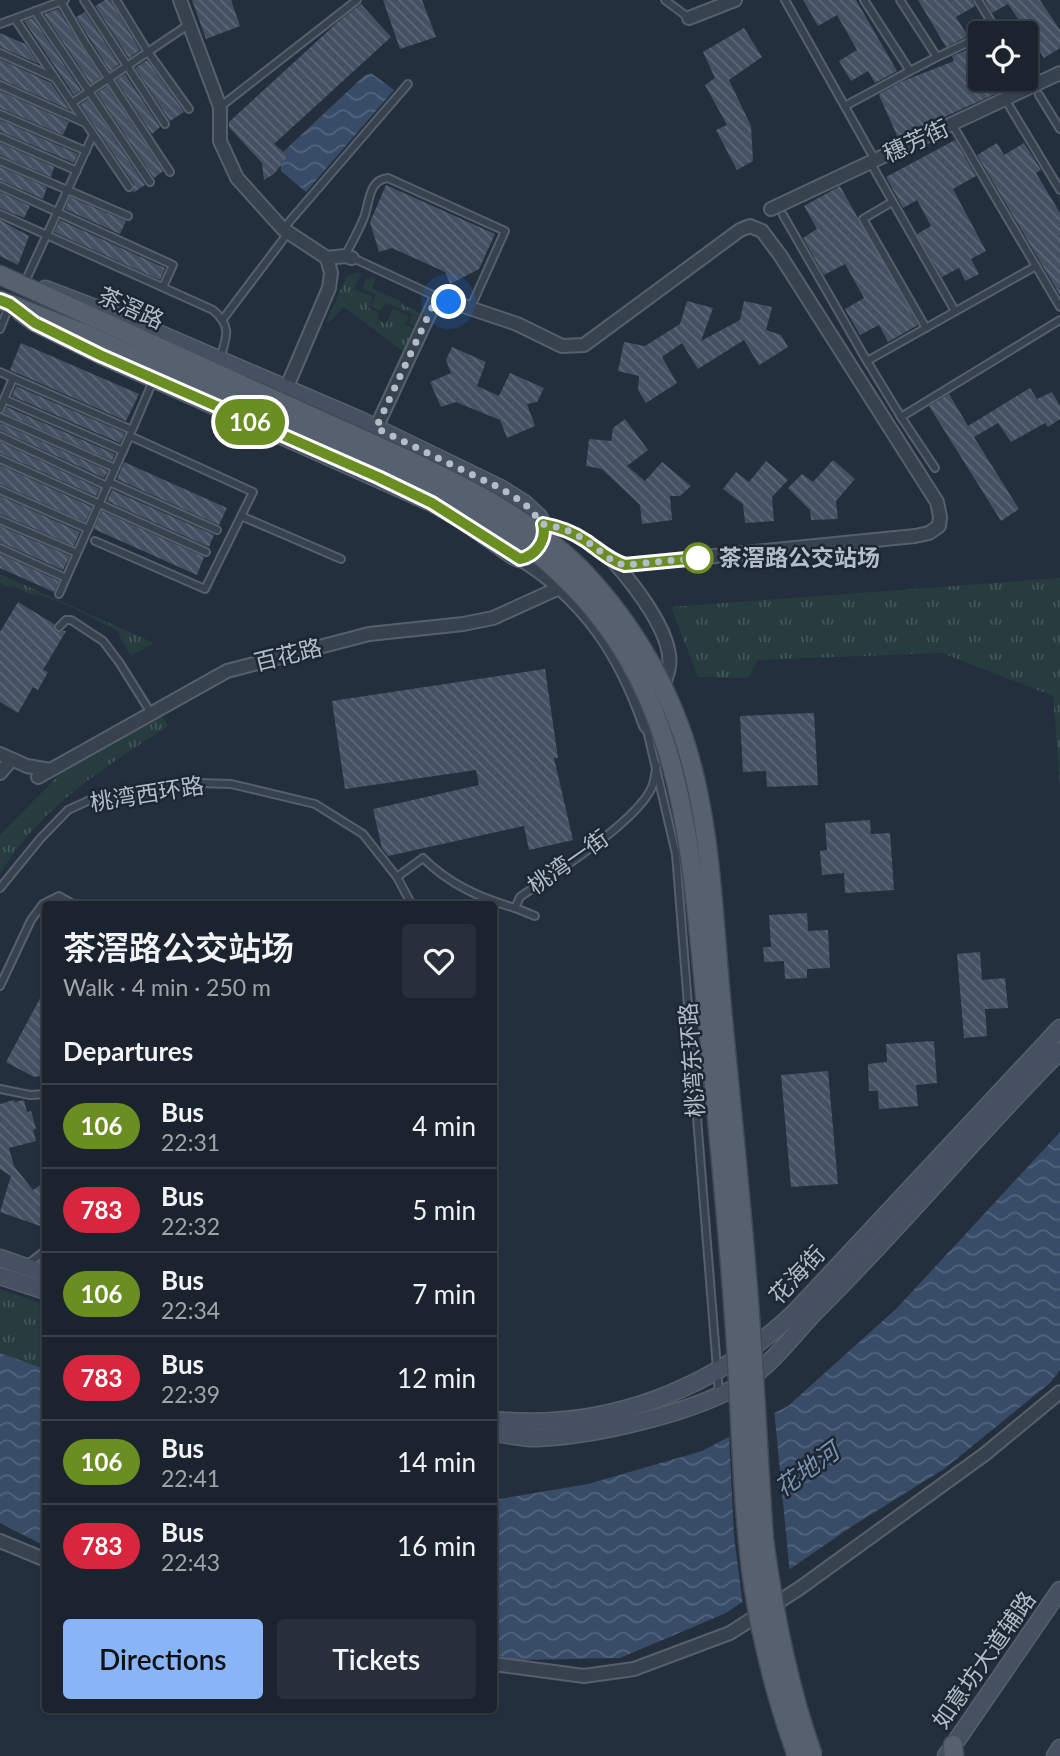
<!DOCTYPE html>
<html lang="en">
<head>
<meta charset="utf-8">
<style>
	body { margin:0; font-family:Lato,"Noto Sans SC",sans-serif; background:#282f3a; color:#f1f3f6; height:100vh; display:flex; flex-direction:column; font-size:26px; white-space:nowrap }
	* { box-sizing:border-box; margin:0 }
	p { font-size:23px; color:#a0a4aa }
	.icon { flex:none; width:38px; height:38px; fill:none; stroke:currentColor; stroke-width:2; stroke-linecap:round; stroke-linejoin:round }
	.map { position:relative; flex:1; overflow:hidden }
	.details { position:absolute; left:42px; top:901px; width:455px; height:812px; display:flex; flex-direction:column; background:#1b232e; border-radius:7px; box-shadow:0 2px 5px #0004,0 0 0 2px #39404a }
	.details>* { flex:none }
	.badge { padding:0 14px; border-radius:23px; font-size:24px; line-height:46px }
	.fabs { position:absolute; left:968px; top:21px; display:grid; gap:14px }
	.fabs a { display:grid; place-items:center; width:70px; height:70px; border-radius:7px; background:#1b232e; box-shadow:0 2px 5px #0004,0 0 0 2px #39404a; font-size:35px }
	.you { position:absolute; width:35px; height:35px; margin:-18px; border:5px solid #fff; border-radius:50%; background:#1a73e8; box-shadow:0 0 0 10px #1a73e833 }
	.map>.badge { position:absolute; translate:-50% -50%; box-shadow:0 0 0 4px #fff }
	h2 { padding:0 21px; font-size:26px; line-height:63px }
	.round { display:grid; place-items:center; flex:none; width:74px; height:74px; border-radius:7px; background:#282f3a }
	.overview { display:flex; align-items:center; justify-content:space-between; height:119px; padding:0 21px }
	h1 { font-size:33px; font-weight:600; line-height:52px }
	.action { display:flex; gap:14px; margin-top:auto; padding:14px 21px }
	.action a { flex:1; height:80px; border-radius:7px; background:#8ab4f8; color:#111; font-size:28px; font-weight:600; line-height:80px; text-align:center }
	.action a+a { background:#282f3a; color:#f1f3f6 }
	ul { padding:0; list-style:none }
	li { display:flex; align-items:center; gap:21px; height:84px; padding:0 21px; border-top:2px solid #39404a }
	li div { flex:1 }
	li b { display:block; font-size:26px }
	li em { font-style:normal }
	li .badge { min-width:77px; font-weight:700; text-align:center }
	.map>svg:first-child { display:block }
	.grass { fill:url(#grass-tufts) }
	.water { fill:url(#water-waves) }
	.pier { fill:#242f3e }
	.building { fill:url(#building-back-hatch) }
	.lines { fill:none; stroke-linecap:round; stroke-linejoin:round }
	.lane-casing { stroke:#565f6c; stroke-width:10 }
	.street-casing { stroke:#565f6c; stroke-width:16 }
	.secondary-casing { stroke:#565f6c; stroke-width:19 }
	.primary-casing { stroke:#414a57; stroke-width:21 }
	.lane { stroke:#38414e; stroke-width:6 }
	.street { stroke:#38414e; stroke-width:12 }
	.secondary { stroke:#465061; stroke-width:16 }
	.primary { stroke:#56606e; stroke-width:18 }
	.primary-bridge-casing { stroke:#414a57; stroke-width:21; stroke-linecap:butt }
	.primary-bridge { stroke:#56606e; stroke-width:18 }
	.line-casing { stroke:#fff; stroke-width:16 }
	.line { stroke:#6b8e23; stroke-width:10 }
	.walk { stroke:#b4bcc9; stroke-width:7; stroke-dasharray:0 12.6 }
	.stop-dot { fill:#fff; stroke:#6b8e23; stroke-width:3.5 }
	.labels { text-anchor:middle; stroke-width:5; stroke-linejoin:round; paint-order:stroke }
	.street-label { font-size:23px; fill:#b4bcc9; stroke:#1d2633 }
	.stop-label { font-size:23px; font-weight:bold; fill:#b4bcc9; stroke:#1d2633; text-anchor:start }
	.water-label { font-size:24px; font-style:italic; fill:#7c92b1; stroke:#1d2633 }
</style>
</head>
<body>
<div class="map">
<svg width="1060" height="1756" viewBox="0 0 1060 1756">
	<defs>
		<pattern id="grass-tufts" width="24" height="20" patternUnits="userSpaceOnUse" patternTransform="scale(1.75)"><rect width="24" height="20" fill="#263c3f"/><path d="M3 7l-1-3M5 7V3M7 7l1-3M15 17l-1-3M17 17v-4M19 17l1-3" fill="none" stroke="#435659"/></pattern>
		<pattern id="water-waves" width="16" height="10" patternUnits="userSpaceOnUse" patternTransform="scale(1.75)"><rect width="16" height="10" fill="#394c67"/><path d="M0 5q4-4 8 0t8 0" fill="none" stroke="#53647b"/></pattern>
		<pattern id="building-back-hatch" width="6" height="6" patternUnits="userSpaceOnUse" patternTransform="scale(1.75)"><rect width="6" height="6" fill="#455162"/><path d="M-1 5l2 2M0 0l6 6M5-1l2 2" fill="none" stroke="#5d6877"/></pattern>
	</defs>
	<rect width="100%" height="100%" fill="#242f3e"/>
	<!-- grass -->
	<g class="grass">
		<polygon points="358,272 361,274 354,289 373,297 369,308 379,313 377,319 386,324 393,309 409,316 405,325 417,329 409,356 344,307 328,323 326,322 347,276"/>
		<polygon points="371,277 376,279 372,288 404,303 403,305 420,313 425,302 428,307 419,328 409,323 412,314 386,303 379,311 371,306 376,295 363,289 366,278 369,280"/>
		<polygon points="0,574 154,643 131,656 116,630 67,605 40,595 27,593 13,586 7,587 0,582"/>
		<polygon points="1060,578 1060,785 1053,696 942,653 758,660 748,678 698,677 671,607"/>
		<path d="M157,708l11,18c-63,41 -128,81 -168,148v-39l61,-62z"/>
		<polygon points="0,1289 45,1305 45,1369 0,1353"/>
	</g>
	<!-- water -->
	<g class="water">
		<polygon points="371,73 394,90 306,192 281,171 281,165 288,156 283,152 365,75"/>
		<polygon points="1060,1132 1060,1370 1050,1383 944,1469 854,1525 726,1613 620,1658 518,1660 494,1655 494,1500 588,1484 702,1451 788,1406 897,1308"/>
		<polygon points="0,1353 45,1369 45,1546 0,1523"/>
	</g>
	<!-- pier -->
	<polygon class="pier" points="774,1409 790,1575 743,1606 734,1536 729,1433"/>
	<!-- building -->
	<g class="building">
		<polygon points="105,0 110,0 140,50 129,58 95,6"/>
		<polygon points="192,0 231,0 240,26 206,39"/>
		<polygon points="383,0 422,0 436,37 400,49"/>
		<polygon points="803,0 856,0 897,71 875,83 868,71 851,81 839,61 857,50 837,15 818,26"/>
		<polygon points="918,0 972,0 975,6 956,17 968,36 946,47"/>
		<polygon points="985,0 1040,0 1060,30 1060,48 1044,58 1008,4 992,13"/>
		<polygon points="361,4 391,37 274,144 288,156 274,174 264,180 262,163 229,127 229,122 339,21"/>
		<polygon points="58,9 101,77 91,84 44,14"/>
		<polygon points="85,12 119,64 110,71 76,17"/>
		<polygon points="33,18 81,90 74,95 24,21"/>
		<polygon points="744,28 762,57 729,80 751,126 753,161 737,170 716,130 727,125 705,85 715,78 703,52"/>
		<polygon points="0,33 25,44 39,64 0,47"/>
		<polygon points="980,45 980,79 999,79 1004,90 898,138 879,95 881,93 903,81 954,61 952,56"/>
		<polygon points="0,59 51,83 70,110 0,79"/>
		<polygon points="147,60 184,112 170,121 135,68"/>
		<polygon points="125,74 160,127 152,134 116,80"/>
		<polygon points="107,86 163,171 154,178 97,93"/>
		<polygon points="0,91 69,122 63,135 0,108"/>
		<polygon points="88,99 145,185 133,193 134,184 80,105"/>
		<polygon points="0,120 78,154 74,163 0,131"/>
		<polygon points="955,140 976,176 953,189 986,251 971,259 979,274 965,281 959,268 942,277 917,234 931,226 917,200 903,208 886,177"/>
		<polygon points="0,143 54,167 51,177 0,155"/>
		<polygon points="997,143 1004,155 1024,143 1041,170 1036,173 1060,213 1060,295 977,155"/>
		<polygon points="0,167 47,187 43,199 0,180"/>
		<polygon points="386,185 495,234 479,269 450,284 445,272 392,248 379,252 370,222"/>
		<polygon points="840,186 918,325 888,342 879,325 860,335 845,309 864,298 845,264 824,275 803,238 817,229 804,206"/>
		<polygon points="0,192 30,206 24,218 0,208"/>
		<polygon points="70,197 126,221 120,234 65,209"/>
		<polygon points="0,220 29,236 18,265 0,256"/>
		<polygon points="60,220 165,268 160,280 54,232"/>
		<polygon points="687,301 713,308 701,341 740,320 744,301 772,307 766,330 781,335 788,347 759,365 744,340 698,369 682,343 662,357 677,383 646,403 638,390 639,376 618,371 624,342 645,346 680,324"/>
		<polygon points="21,343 139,394 126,421 10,370"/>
		<polygon points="452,347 486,362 477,386 499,396 510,373 544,388 537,402 527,404 535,426 507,438 500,420 456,402 441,407 430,382 451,373 446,360"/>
		<polygon points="16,386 125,433 120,443 12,396"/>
		<polygon points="1030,388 1037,399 1052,392 1060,406 1060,419 1048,427 1045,423 1011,442 998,423 974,437 1019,509 1001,521 929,406 949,394 968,426"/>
		<polygon points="7,407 115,454 112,461 4,413"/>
		<polygon points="625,419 648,450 627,466 645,481 662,462 691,486 680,496 670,496 672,520 642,524 640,505 602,469 586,466 589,439 611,441 613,428"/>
		<polygon points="0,423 108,471 104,478 0,430"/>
		<polygon points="0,442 100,489 96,496 0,453"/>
		<polygon points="833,460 855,479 836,501 838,519 811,520 810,510 788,488 802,474 813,482"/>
		<polygon points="766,461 788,480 772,497 774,521 745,523 743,504 723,489 736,472 749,482"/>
		<polygon points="124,462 227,508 219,525 117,479"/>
		<polygon points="0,465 92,507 85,522 0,484"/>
		<polygon points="112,490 214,535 209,547 107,501"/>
		<polygon points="0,496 80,532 74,546 0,514"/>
		<polygon points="102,511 204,557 197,575 94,529"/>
		<polygon points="0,526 70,556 63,570 0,542"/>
		<polygon points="0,554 59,581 54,592 0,568"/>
		<polygon points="18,602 54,624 56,631 66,631 43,670 48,672 38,690 33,687 18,713 0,702 0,632"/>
		<polygon points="545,669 558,758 554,758 573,840 529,850 524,826 388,856 382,848 373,809 479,785 476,770 345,789 332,701"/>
		<polygon points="814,713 818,785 767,787 766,771 743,772 740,716"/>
		<polygon points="870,820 871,834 890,833 894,890 845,893 844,873 822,875 820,851 827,850 825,823"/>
		<polygon points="807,913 808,931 828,930 830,968 807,969 807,978 785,979 784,961 764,962 763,947 771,947 769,915"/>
		<polygon points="980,952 982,980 1005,978 1008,1008 985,1009 987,1036 964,1038 957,954"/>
		<polygon points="46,987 46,1075 34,1077 6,1062"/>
		<polygon points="934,1041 937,1083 916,1085 918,1106 879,1109 878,1091 869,1091 868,1064 887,1062 886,1044"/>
		<polygon points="828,1071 838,1184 791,1187 781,1075"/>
		<polygon points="14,1100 15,1102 24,1100 27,1112 31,1111 36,1129 33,1130 36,1141 9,1148 14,1166 33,1190 46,1181 46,1228 0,1212 11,1176 0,1169 0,1104"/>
	</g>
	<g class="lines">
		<!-- lane casing -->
		<g class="lane-casing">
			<g id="lane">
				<polyline points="84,0 165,124"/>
				<polyline points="116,0 148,52 189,109"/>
				<polyline points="665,0 689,18"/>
				<polyline points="785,0 875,160"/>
				<polyline points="864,0 910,71 937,57 900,0"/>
				<polyline points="978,0 998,33"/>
				<polyline points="61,2 85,43 170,172"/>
				<polyline points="35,11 150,182"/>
				<polyline points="15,19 129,187"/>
				<polyline points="0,24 65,0"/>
				<polyline points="0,53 55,78"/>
				<polyline points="937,57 980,37"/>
				<polyline points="1026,78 1031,87"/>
				<polyline points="0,85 85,123"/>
				<polyline points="1039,95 1060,129"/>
				<polyline points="1005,99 1060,190"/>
				<polyline points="72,103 188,25"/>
				<polyline points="845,106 910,71"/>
				<polyline points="220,107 357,0"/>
				<polyline points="0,114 86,151"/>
				<polyline points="952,124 1060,307"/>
				<polyline points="0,137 77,171"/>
				<polyline points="0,161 128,216"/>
				<polyline points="870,162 955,311"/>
				<polyline points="0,186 173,265 163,287"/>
				<polyline points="892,202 863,219 926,328"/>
				<path d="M0,214l213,96c19,16 14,27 7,48"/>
				<polyline points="783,215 867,361 1036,266"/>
				<polyline points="283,229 408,84"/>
				<path d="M345,256c6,-12 13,-24 18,-36 7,-15 4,-40 25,-42l117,53 -35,78"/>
				<polyline points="353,258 437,297"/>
				<polyline points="24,284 93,135"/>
				<polyline points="223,319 288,233"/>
				<polyline points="0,329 10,304"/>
				<polyline points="867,361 901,417 1060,320"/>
				<polyline points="0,372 13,378 0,409"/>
				<polyline points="13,378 132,430 153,381"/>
				<polyline points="4,399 123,451"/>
				<polyline points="0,417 115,468"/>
				<polyline points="901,417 935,468"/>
				<polyline points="0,436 107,486"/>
				<polyline points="0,459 206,552"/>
				<polyline points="109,482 217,530"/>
				<polyline points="0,490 88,529"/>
				<polyline points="241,516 341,559"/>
				<polyline points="0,520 77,553"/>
				<polyline points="95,541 205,589 253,492 130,436"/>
				<polyline points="0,548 66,578"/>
				<polyline points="59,594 130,435"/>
				<polyline points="59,627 66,620 71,620 103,641 119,662 151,713"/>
				<polyline points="646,726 676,854 719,1394"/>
				<polyline points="397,877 412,905"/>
				<path d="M0,888l40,-49 28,-29 26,-12 44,-3 34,-10 26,-2 33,1 84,20 48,30 34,43 26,-19c26,26 57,40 92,50l5,-11c33,-23 117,-75 132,-110 3,-7 3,-15 5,-22"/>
				<polyline points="515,908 535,916"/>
				<polyline points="0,986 31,920 43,904 59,896 75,905"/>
				<polyline points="0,1089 30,1095 46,1094"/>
				<polyline points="28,1264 46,1250"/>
			</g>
		</g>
		<!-- street casing -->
		<g class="street-casing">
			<g id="street">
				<polyline points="180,0 220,107 220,141 237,178 283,229 327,258 331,273 329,288 286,389"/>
				<polyline points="689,18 735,0"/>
				<polyline points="771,209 1060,73"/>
				<polyline points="327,258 345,256 352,258"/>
				<path d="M376,428l61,-131 80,27 45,22 22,-1 156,-115 10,-4 12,5 18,24 157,247 3,15 -1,9 -10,7 -14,3 -290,29c-16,-5 -26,-15 -39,-24 -13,-9 -27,-14 -43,-17"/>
				<path d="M520,559c66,41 101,95 126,167"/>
				<path d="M614,562c20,23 60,73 55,105 -2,15 -13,31 -18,45"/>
				<polyline points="0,754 27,766 50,770"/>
				<polyline points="0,773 11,760"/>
				<polyline points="38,777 227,671 369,634 463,624 493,618 559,588"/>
				<polyline points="0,1541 46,1560"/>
				<polyline points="494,1664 584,1676 634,1669 730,1633 800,1588 985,1454 1060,1392"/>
			</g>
		</g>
		<!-- secondary casing -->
		<g class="secondary-casing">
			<g id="secondary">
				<polyline points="20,312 35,323 100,355 432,503 462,520 513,556 520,559 527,558 536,551 542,542 545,530 539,517 524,503 500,488 360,420 137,324 45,289"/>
				<polyline points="0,1258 46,1274"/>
				<polyline points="0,1276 46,1291"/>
				<path d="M494,1420c112,11 218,-30 300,-107l266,-285"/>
				<path d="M494,1433c13,1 28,5 42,5 58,-2 165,-26 213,-59 28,-20 47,-48 71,-72 83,-82 157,-173 240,-256"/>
				<polyline points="946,1756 1060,1590"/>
				<polyline points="1055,1756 1060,1748"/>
			</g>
		</g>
		<!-- primary casing -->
		<g class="primary-casing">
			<g id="primary">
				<polyline points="0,275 242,385"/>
				<polyline points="0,300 83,333 235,401"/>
				<polyline points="953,1745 954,1756"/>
			</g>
		</g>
		<!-- lane -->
		<use href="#lane" class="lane"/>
		<!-- street -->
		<use href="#street" class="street"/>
		<!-- secondary -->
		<use href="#secondary" class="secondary"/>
		<!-- primary -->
		<use href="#primary" class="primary"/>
		<!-- primary-bridge casing -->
		<g class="primary-bridge-casing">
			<g id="primary-bridge">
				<path d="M242,385c55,25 111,49 166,75 62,29 121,59 171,107 45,46 82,105 103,166 30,87 31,185 40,276 10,107 22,214 29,322 5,69 8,140 13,209 10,74 24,146 49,216"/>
				<path d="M235,401c104,45 233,89 318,166 135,121 137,284 154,450 11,109 22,219 29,328 5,77 6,155 16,232 9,61 24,121 45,179"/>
			</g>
		</g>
		<!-- primary-bridge -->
		<use href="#primary-bridge" class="primary-bridge"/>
	</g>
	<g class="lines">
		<!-- line casing -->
		<g class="line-casing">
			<path id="line" d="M0,300l10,4 25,19 65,32 278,122 54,26 88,56c16,-3 27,-19 23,-35 16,3 30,8 43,17 13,9 23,19 39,24l73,-7"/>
		</g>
		<!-- line -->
		<use href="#line" class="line"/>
		<!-- walk -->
		<polyline class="walk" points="449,302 437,297 376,428 500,488 524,503 543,524 565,529 584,539 614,562 625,565 698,558"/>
	</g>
	<!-- markers -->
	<circle class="stop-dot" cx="698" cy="558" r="14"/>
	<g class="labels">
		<!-- street labels -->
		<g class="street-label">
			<text transform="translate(916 141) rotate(-25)" y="8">穗芳街</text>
			<text transform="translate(131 308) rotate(24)" y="8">茶滘路</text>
			<text transform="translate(288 655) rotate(-14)" y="8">百花路</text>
			<text transform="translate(147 794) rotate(-9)" y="8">桃湾西环路</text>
			<text transform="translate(568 862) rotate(-35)" y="8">桃湾一街</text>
			<text transform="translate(692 1060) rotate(-94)" y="8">桃湾东环路</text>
			<text transform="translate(797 1275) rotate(-47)" y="8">花海街</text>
			<text transform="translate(984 1660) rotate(-55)" y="8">如意坊大道辅路</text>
		</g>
		<!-- stop labels -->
		<g class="stop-label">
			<text x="719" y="566">茶滘路公交站场</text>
		</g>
		<!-- water labels -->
		<g class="water-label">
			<text transform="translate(807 1470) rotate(-36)" y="8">花地河</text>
		</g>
	</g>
</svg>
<div class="fabs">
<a><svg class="icon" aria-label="locate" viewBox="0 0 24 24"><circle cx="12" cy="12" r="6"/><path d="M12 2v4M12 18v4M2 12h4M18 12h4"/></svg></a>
</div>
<div class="you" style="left:449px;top:302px"></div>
<b class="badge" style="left:250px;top:422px;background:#6b8e23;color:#fff">106</b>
<section class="details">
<div class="overview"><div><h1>茶滘路公交站场</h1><p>Walk · 4 min · 250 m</p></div><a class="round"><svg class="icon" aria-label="heart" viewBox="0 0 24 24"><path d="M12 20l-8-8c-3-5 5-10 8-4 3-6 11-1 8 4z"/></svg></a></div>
<h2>Departures</h2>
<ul>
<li><span class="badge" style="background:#6b8e23;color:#fff">106</span><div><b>Bus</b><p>22:31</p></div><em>4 min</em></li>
<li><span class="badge" style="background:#d7263d;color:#fff">783</span><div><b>Bus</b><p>22:32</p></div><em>5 min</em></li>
<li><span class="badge" style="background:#6b8e23;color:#fff">106</span><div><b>Bus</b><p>22:34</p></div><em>7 min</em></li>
<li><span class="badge" style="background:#d7263d;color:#fff">783</span><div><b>Bus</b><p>22:39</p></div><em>12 min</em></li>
<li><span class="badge" style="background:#6b8e23;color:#fff">106</span><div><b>Bus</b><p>22:41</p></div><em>14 min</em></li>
<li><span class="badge" style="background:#d7263d;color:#fff">783</span><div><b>Bus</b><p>22:43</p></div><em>16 min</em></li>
</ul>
<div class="action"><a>Directions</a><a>Tickets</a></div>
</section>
</div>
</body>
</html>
